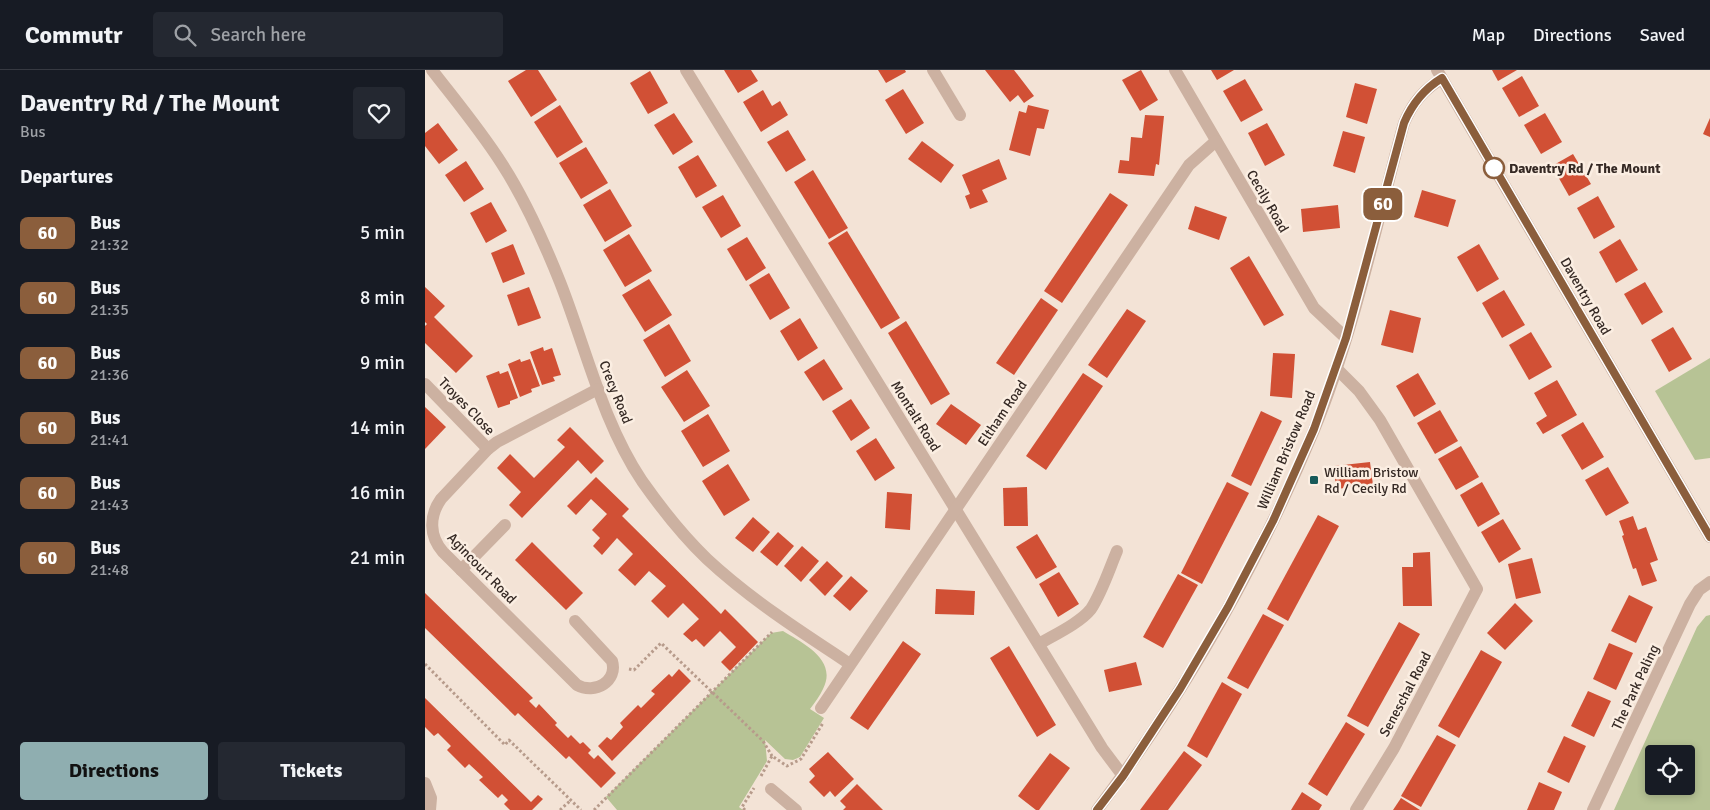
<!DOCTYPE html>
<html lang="en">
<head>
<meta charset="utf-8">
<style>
	body { margin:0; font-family:Signika,sans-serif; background:#242831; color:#f1f3f6; height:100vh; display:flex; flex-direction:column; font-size:19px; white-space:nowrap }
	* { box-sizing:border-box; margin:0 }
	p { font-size:16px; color:#9ea1a6 }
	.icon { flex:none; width:28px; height:28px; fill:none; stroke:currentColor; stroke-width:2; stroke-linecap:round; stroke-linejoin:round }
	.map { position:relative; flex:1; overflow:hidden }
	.panel { display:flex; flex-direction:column; background:#171b24; width:425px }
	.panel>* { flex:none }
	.badge { padding:0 10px; border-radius:8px; font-size:18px; line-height:32px }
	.fabs { position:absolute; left:1220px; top:675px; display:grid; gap:10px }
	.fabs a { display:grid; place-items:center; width:50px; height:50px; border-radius:5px; background:#171b24; box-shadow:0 2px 8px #0003; font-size:25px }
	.map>.badge { position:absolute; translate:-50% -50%; box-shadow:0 0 0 2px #fff }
	h2 { padding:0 20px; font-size:19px; line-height:45px }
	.round { display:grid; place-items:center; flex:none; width:52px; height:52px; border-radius:5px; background:#242831 }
	.headline { display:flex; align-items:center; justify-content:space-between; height:85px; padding:0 20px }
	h1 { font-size:24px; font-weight:700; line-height:38px }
	.primary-button { display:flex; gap:10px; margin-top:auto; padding:10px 20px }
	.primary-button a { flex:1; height:58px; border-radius:5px; background:#8faeb0; color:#111; font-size:20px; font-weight:700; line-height:58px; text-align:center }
	.primary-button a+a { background:#242831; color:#f1f3f6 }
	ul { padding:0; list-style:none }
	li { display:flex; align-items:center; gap:15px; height:65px; padding:0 20px }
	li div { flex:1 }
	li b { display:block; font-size:19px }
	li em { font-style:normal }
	li .badge { min-width:55px; font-weight:700; text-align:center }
	header { display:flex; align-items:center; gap:30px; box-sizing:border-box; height:70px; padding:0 25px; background:#171b24; border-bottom:1px solid #363941 }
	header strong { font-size:24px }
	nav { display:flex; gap:28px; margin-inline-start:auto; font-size:18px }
	.search { width:350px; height:45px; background:#242831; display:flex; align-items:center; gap:12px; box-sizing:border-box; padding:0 18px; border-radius:5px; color:#9ea1a6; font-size:19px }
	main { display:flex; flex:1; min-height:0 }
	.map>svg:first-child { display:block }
	.green { fill:#b7c395; fill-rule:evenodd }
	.building { fill:#d15035 }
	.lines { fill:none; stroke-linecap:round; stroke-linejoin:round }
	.path { stroke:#b79b8b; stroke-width:3; stroke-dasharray:2.5 2.5; stroke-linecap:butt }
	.minor { stroke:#ccb1a1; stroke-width:12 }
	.line-casing { stroke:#fff; stroke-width:11 }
	.line { stroke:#8b5e3c; stroke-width:8 }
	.stop-dot { fill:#fff; stroke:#8b5e3c; stroke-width:2.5 }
	.poi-dot { fill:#175a5a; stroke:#fbeee2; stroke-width:2 }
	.labels { text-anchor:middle; stroke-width:5; stroke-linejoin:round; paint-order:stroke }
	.stop-label { font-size:14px; font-weight:bold; fill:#352924; stroke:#fbeee2; text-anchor:start }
	.street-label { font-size:14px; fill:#352924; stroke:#fbeee2 }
	.poi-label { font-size:14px; fill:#352924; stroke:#fbeee2; text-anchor:start }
</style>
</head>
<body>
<header>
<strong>Commutr</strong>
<div class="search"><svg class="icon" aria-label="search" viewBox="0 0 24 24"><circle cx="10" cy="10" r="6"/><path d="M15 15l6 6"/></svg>Search here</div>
<nav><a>Map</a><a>Directions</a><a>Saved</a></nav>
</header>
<main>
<section class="panel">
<div class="headline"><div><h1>Daventry Rd / The Mount</h1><p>Bus</p></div><a class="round"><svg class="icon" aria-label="heart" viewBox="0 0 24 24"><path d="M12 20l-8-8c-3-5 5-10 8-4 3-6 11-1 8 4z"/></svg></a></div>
<h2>Departures</h2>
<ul>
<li><span class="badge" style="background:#8b5e3c;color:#fff">60</span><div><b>Bus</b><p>21:32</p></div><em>5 min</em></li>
<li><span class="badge" style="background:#8b5e3c;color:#fff">60</span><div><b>Bus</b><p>21:35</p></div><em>8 min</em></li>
<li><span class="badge" style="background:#8b5e3c;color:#fff">60</span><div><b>Bus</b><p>21:36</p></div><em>9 min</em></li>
<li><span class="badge" style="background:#8b5e3c;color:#fff">60</span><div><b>Bus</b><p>21:41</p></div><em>14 min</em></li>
<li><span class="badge" style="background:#8b5e3c;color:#fff">60</span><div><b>Bus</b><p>21:43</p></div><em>16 min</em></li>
<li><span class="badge" style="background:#8b5e3c;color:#fff">60</span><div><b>Bus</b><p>21:48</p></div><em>21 min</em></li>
</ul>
<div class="primary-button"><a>Directions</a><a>Tickets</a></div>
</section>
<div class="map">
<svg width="1285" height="740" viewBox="0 0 1285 740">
	<rect width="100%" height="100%" fill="#f3e3d6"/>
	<!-- green -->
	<g class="green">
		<polygon points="1285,288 1285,388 1270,390 1230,321"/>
		<path d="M1285,545v195h-96l83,-183 9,-11zM1229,684h32v32h-32z"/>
		<path d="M358,561c20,12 55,29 40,58 -3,7 -8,13 -13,20l14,9 -24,39 -7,3 -8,-1 -20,-19 2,21 -28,46 4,3h-126l-11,-13 165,-164z"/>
	</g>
	<!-- building -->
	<g class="building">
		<polygon points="101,0 113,0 132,30 106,47 83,11"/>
		<polygon points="299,0 326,0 333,11 313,23"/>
		<polygon points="453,0 480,0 481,2 461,13"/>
		<polygon points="560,0 589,0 609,26 599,33 593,25 585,32"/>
		<polygon points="716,0 733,30 715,41 697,10"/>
		<polygon points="786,0 809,0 792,10"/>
		<polygon points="1067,0 1092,0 1073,11"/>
		<polygon points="225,1 243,33 223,44 205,13"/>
		<polygon points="1097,6 1114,36 1094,47 1077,18"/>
		<polygon points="820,9 838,40 816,52 798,21"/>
		<polygon points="930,13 952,19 942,54 921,47"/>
		<polygon points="478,19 499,53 481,64 460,30"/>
		<polygon points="338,20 347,36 355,31 363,45 336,62 318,32"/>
		<polygon points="135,35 158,72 132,88 109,52"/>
		<polygon points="603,35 624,40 619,59 612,58 605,86 584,80 594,41 601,43"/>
		<polygon points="249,43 268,72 248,85 229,55"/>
		<polygon points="1120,43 1137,72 1116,84 1099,55"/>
		<polygon points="720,45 739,46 734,95 731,94 729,106 693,103 695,90 704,91 706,67 717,68"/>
		<polygon points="1285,48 1285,67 1278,64"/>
		<polygon points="13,53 33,80 14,94 0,76 0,63"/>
		<polygon points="842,53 860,85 840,96 823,63"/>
		<polygon points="363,60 381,90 361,102 342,72"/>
		<polygon points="918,61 940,67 930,103 908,96"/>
		<polygon points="497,71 529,95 516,113 483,89"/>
		<polygon points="161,77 183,113 156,129 134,93"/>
		<polygon points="1148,84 1166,114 1144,126 1127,96"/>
		<polygon points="273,85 292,116 271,128 253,97"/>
		<polygon points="574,89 582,109 557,120 563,132 545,139 540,126 545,124 537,105"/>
		<polygon points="41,91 59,119 39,132 20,105"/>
		<polygon points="388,100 423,158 404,169 369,112"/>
		<polygon points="185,119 207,156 180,172 158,135"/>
		<polygon points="997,120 1031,130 1023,157 989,147"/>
		<polygon points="685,123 703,135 637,233 619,221"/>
		<polygon points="298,125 316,156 296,168 277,137"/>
		<polygon points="1173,126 1190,157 1169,169 1152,138"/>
		<polygon points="66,132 82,161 61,173 45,143"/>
		<polygon points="913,135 915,158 878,162 876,139"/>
		<polygon points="770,136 802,147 794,170 763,159"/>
		<polygon points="422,161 475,248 456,259 403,173"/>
		<polygon points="204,164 227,201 200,217 178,180"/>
		<polygon points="322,167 341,198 321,211 302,179"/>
		<polygon points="1195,169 1213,200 1191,213 1174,182"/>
		<polygon points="88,174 100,204 78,213 66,183"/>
		<polygon points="1054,174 1074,209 1052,222 1032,187"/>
		<polygon points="824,186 859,245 839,256 805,198"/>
		<polygon points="344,203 365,238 345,250 324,215"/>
		<polygon points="224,209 247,245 220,262 197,225"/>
		<polygon points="1220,212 1238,242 1217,255 1199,224"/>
		<polygon points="0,217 20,236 9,247 48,286 31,303 0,273 0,256 2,254 0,252"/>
		<polygon points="104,217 116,248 93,256 82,225"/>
		<polygon points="1079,220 1100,255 1077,268 1057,233"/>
		<polygon points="616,228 633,240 589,305 571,293"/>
		<polygon points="702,239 721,251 682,308 663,295"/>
		<polygon points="965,240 996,248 988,283 956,275"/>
		<polygon points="375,248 393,278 373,291 355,261"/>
		<polygon points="481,251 525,324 506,335 463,263"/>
		<polygon points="244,254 266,291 240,307 218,270"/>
		<polygon points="1248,257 1267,289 1244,302 1226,270"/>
		<polygon points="1106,262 1127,297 1104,310 1084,275"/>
		<polygon points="118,277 119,281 127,278 136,305 128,307 130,311 117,315 105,282"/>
		<polygon points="848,283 870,284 867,328 845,326"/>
		<polygon points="95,289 96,292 105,289 115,316 106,319 107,322 95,327 83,294"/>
		<polygon points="399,289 418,319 398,331 379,302"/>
		<polygon points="262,300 285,336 259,352 236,317"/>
		<polygon points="74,301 75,304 83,301 93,328 85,331 85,334 73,338 61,306"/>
		<polygon points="658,303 678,316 621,400 601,386"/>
		<polygon points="993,303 1011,334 989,347 971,316"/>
		<polygon points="1132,310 1152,345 1118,364 1111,353 1122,346 1109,323"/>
		<polygon points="426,329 445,358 426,371 407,341"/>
		<polygon points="526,334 556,355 541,375 511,354"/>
		<polygon points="0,337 21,357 0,379"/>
		<polygon points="1015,340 1033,371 1010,384 992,353"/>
		<polygon points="836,341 857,351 826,416 806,406"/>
		<polygon points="283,344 305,381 278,397 256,361"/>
		<polygon points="1158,352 1179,387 1157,400 1136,365"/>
		<polygon points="145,357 179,391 166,404 153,390 97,448 84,435 96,422 72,398 85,384 109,408 140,377 132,370"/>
		<polygon points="451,368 470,398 450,411 431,381"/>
		<polygon points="1036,376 1054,407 1031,420 1013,389"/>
		<polygon points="945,392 948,415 911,419 909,396"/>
		<polygon points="303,394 325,430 299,446 277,411"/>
		<polygon points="1183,397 1204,433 1181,446 1160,410"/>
		<polygon points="171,407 204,439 197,446 296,544 300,539 333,572 305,601 296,592 311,577 295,561 279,577 271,569 267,572 258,564 274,549 258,533 243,548 226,531 241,516 224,501 210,516 193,500 208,484 192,468 177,485 168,476 175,468 167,460 182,444 166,429 151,445 142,436"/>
		<polygon points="802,412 824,423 777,514 756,503"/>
		<polygon points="1057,412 1075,444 1053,457 1035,425"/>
		<polygon points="602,417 603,456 579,456 578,418"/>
		<polygon points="462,422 487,424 485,460 460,458"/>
		<polygon points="893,445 914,456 863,551 842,539"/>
		<polygon points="1208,446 1213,460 1221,457 1233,490 1225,493 1232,511 1217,516 1211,498 1208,499 1197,466 1199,465 1194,451"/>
		<polygon points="328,447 345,462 328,482 310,468"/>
		<polygon points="1078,449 1096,479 1074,493 1056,462"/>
		<polygon points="353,462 369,476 352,496 335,482"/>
		<polygon points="612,464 632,497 611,509 591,477"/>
		<polygon points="107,472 158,523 141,540 90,490"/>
		<polygon points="377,476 394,491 376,512 359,496"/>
		<polygon points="1005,482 1007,536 978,536 977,497 988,497 988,483"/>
		<polygon points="1107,488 1116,523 1091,529 1083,494"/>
		<polygon points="402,491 418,506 400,526 384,510"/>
		<polygon points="634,502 654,534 633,547 614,514"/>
		<polygon points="753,504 773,515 738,578 718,567"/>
		<polygon points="426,506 443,521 425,541 408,526"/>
		<polygon points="511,519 550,521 549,545 510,544"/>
		<polygon points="0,523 108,628 104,631 111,638 114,634 132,653 130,655 143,668 146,665 155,674 158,672 166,680 163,683 169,689 173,685 191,703 176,718 144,686 141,689 93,643 90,646 0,558"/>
		<polygon points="1204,525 1228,537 1211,573 1186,561"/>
		<polygon points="1090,533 1108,551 1080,580 1062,563"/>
		<polygon points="838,544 859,555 823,619 802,608"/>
		<polygon points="974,552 995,564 943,657 922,646"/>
		<polygon points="478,571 496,584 443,660 425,648"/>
		<polygon points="1184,573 1208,583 1191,620 1168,609"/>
		<polygon points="584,576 631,655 612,667 565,588"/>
		<polygon points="1056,580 1077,592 1034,668 1013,656"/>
		<polygon points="711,592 717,615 684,622 679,600"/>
		<polygon points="254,599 266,611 187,691 173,676 182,667 186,670 198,657 195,653 213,635 216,638 230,624 226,621 244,604 247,607"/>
		<polygon points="797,612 817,624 782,688 762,676"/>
		<polygon points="1163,621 1186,631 1169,667 1146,656"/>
		<polygon points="0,628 106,732 113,725 118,729 107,740 85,740 79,734 83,730 77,724 73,728 54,710 58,707 44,694 40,698 22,680 26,676 13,663 9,666 0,657"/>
		<polygon points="921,652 940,664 902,726 883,714"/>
		<polygon points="1012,665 1031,675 996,737 976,726"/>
		<polygon points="1139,666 1161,676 1144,713 1122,702"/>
		<polygon points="759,681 777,695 743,740 715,740"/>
		<polygon points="403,682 429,709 410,727 405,721 399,727 384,712 390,706 384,699"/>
		<polygon points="625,683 645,698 614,740 611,740 593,726"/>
		<polygon points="1114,712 1137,722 1129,740 1102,740"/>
		<polygon points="432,714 458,740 418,740 421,737 415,731"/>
		<polygon points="877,722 897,735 894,740 866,740"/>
		<polygon points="976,728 995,740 968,740"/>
	</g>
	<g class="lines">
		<!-- path -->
		<g class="path">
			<polyline points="0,594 80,675 84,670 156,740"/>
			<polyline points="204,599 209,600 236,573 338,671 347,686"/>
			<polyline points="336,706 347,686 362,696 376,689 398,653"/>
			<polyline points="135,740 146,730"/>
			<polyline points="169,740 347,562"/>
			<polyline points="320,740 317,737 329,718"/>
		</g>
		<!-- minor -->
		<g class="minor">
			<path d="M7,0c24,31 49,61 70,94 24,37 42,78 58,118 26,66 42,139 82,199 19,27 41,55 65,78 43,40 94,73 143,105"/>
			<polyline points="261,0 677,678 698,706"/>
			<polyline points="508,0 535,45"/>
			<polyline points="750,0 889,238 921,268"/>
			<polyline points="1012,0 1285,467"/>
			<polyline points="911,298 934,321 955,350 1052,519 969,678 931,740"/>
			<polyline points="0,314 63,379"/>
			<polyline points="36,500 80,455"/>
			<path d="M150,551l37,40c6,20 -17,34 -35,24l-134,-133c-14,-16 -14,-36 -2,-53l47,-50 9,-7 101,-53"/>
			<path d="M614,574c15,-9 41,-21 52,-35 11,-17 18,-39 26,-58"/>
			<polyline points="396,638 764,95 791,71"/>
			<polyline points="0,713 6,728 5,740"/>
			<polyline points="346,719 371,740"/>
			<path d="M672,740c88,-117 161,-246 217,-380 40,-97 62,-206 90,-307 8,-19 19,-34 38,-44"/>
			<polyline points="1168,740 1265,534 1274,520 1285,512"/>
		</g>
	</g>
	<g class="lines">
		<!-- line casing -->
		<g class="line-casing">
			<path id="line" d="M672,740l26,-34 57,-87 48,-82 45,-86 41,-92 32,-91 58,-215c8,-19 20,-34 38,-45l268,459"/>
		</g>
		<!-- line -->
		<use href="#line" class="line"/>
	</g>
	<!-- markers -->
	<circle class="stop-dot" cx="1069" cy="98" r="10"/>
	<rect class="poi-dot" x="884" y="405" width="10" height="10" rx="2.5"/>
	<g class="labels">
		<!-- stop labels -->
		<g class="stop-label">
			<text x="1084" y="103">Daventry Rd / The Mount</text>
		</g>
		<!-- street labels -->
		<g class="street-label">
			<text transform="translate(843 131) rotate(60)" y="5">Cecily Road</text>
			<text transform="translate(1161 226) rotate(60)" y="5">Daventry Road</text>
			<text transform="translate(191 322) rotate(68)" y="5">Crecy Road</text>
			<text transform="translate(42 336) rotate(46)" y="5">Troyes Close</text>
			<text transform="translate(577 343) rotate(-56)" y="5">Eltham Road</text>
			<text transform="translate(491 346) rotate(58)" y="5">Montalt Road</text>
			<text transform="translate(861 380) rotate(-67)" y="5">William Bristow Road</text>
			<text transform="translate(57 498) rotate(46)" y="5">Agincourt Road</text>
			<text transform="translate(1210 617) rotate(-65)" y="5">The Park Paling</text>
			<text transform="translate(980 624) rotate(-62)" y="5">Seneschal Road</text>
		</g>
		<!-- poi labels -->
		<g class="poi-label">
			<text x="899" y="407">William Bristow<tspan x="899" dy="16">Rd / Cecily Rd</tspan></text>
		</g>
	</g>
</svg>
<div class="fabs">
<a><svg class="icon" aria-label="locate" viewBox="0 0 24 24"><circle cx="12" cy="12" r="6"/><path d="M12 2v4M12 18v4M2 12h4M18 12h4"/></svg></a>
</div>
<b class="badge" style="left:958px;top:134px;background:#8b5e3c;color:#fff">60</b>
</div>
</main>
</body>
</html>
